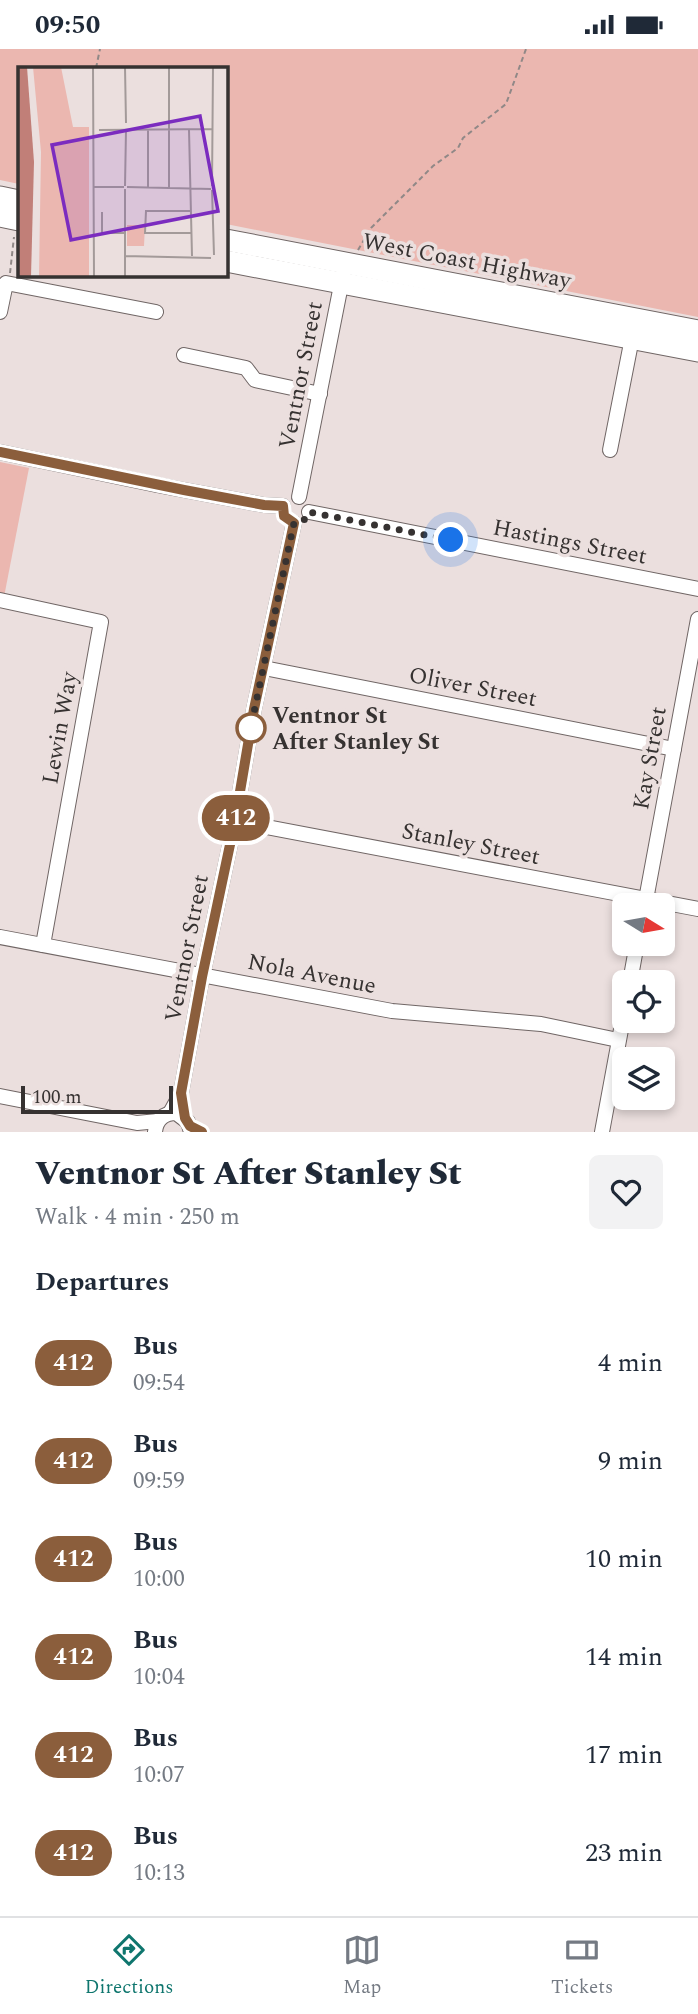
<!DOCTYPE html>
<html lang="en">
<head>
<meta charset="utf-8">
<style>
	body { margin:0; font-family:Spectral,serif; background:#f2f2f3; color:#1f2937; height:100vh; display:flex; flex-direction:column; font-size:26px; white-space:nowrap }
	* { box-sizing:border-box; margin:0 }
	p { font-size:23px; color:#747a83 }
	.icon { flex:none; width:38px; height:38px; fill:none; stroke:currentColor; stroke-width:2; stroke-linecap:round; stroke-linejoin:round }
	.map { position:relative; height:1083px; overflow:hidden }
	.side { display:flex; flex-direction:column; background:#fff; flex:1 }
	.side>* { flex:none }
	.badge { padding:0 14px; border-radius:23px; font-size:24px; line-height:46px }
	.needle { width:46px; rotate:101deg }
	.buttons { position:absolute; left:612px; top:844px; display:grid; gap:14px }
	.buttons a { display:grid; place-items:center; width:63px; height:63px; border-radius:10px; background:#fff; box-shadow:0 4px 10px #0003; font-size:35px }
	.scale { position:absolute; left:21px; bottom:18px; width:152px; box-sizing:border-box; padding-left:7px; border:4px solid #363231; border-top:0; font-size:19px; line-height:24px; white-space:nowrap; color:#363231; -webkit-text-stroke:5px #ebdfde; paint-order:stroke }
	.you { position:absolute; width:35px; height:35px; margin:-18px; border:5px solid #fff; border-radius:50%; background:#1a73e8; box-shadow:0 0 0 10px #1a73e833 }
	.map>.badge { position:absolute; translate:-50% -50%; box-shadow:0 0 0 4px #fff }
	h2 { padding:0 35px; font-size:26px; line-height:63px }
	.round { display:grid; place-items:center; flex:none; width:74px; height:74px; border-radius:10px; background:#f2f2f3 }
	.overview { display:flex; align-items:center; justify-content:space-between; height:119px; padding:0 35px }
	h1 { font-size:33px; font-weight:800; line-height:52px }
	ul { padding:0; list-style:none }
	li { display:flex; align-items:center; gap:21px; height:98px; padding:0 35px }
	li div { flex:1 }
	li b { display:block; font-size:26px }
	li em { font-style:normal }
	li .badge { min-width:77px; font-weight:700; text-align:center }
	.status { display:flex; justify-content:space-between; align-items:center; height:49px; padding:0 35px; background:#fff; direction:ltr }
	.status svg { height:19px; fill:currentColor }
	.menu { display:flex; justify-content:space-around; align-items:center; height:98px; border-top:2px solid #e0e1e3; background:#fff; font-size:19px; color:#747a83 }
	.menu a { display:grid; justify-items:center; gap:4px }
	.menu .on { color:#0f766e }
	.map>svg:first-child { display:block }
	.green { fill:#ebb7b0 }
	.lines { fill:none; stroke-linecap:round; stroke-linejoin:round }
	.minor-casing { stroke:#706665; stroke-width:16 }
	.highway-casing { stroke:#706665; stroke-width:23 }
	.path { stroke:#908887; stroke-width:2; stroke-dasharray:5 3.5; stroke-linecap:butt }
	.minor { stroke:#fff; stroke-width:14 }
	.highway { stroke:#fff; stroke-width:21 }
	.line-casing { stroke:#fff; stroke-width:16 }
	.line { stroke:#8b5e3c; stroke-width:10 }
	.walk { stroke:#363231; stroke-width:7; stroke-dasharray:0 12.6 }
	.stop-dot { fill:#fff; stroke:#8b5e3c; stroke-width:3.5 }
	.labels { text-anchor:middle; stroke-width:7; stroke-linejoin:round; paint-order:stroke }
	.street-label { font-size:23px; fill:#363231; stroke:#ebdfde }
	.stop-label { font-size:23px; font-weight:bold; fill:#363231; stroke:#ebdfde; text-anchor:start }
	.inset-road { fill:none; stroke:#a39a99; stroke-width:2 }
	.view { fill:#7b2cbf; fill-opacity:0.15; stroke:#7b2cbf; stroke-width:3.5 }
	.inset-edge { fill:none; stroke:#363231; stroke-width:3.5 }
</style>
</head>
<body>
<div class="status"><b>09:50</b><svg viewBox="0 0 49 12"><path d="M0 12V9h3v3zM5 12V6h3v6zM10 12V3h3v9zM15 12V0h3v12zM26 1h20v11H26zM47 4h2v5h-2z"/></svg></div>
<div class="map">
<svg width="698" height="1083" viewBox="0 0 698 1083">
	<rect width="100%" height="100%" fill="#ebdfde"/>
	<!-- green -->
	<g class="green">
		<polygon points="0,0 698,0 698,268 226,175 226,19 19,19 19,135 0,131"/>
		<polygon points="0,413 29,419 4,548 0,548"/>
	</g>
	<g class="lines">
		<!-- minor casing -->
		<g class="minor-casing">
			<g id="minor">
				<polyline points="0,263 6,234 156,263"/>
				<polyline points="184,306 246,319 255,331 320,345"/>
				<polyline points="610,401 632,289"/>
				<polyline points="0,403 157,436 264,456 283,457"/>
				<polyline points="299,448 343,226"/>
				<polyline points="309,463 698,540"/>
				<polyline points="0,551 101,573 43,896"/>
				<polyline points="264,619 674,700"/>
				<polyline points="235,772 698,860"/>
				<polyline points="645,856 698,570"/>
				<polyline points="0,888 392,962 541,975 618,991"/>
				<polyline points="630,933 637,894"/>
				<polyline points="0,1047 137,1074 158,1072"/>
				<polyline points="170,1064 181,1044 202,928 235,772 254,660 294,474"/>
				<path d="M155,1083c1,-12 8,-19 21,-19l12,9 3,10"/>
				<polyline points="602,1083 625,959"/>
			</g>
		</g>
		<!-- highway casing -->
		<g class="highway-casing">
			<g id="highway">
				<polyline points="0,148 19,152"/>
				<polyline points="0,167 19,171"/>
				<polyline points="226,191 698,282"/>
				<polyline points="226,212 698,302"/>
			</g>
		</g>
		<!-- path -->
		<g class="path">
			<polyline points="96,19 100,0"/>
			<polyline points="358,201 371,179 433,117 458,99 463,89 506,55 526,0"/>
			<polyline points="10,224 14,188"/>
		</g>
		<!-- minor -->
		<use href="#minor" class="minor"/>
		<!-- highway -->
		<use href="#highway" class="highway"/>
	</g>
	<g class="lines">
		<!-- line casing -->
		<g class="line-casing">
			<polyline id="line" points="0,403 184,441 264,456 283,457 284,467 294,474 254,660 235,772 202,928 181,1044 185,1069 190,1077 202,1083"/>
		</g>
		<!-- line -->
		<use href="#line" class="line"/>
		<!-- walk -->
		<polyline class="walk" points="251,679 250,682 294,474 304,471 309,463 451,491"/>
	</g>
	<!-- markers -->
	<circle class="stop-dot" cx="251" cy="679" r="14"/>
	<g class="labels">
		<!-- street labels -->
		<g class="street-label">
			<text transform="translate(467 211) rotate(11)" y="8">West Coast Highway</text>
			<text transform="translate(300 326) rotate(-79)" y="8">Ventnor Street</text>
			<text transform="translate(570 492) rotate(11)" y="8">Hastings Street</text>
			<text transform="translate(473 637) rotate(11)" y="8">Oliver Street</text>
			<text transform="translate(59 679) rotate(-80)" y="8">Lewin Way</text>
			<text transform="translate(649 709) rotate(-80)" y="8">Kay Street</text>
			<text transform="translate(471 794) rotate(11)" y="8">Stanley Street</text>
			<text transform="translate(186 899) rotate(-79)" y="8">Ventnor Street</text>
			<text transform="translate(312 924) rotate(11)" y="8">Nola Avenue</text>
		</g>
		<!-- stop labels -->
		<g class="stop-label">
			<text x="272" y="674">Ventnor St<tspan x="272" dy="26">After Stanley St</tspan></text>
		</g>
	</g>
	<!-- overview -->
	<g transform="translate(18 18)">
		<rect width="210" height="210" fill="#ebdfde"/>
		<path d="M15,0h28l12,60h16v150h-50l2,-125zM109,158h18l-1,21h-17z" fill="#ebb7b0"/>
		<path d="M0,0h9l7,95 -3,115h-13z" fill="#c17f78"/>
		<path class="inset-road" d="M75,0l1,210M107,0l1,56M151,0v121M81,63l113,-1M171,63l3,126M107,119l1,-56M194,119l1,-119M75,120h31M109,120l84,2M130,121v-58M194,123l2,65M173,144h-45l-1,22h47M84,145v21h23M107,189l86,2M107,210v-88"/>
		<path class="view" d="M182,49l18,95 -147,29 -19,-95z"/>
		<rect width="210" height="210" class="inset-edge"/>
	</g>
</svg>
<div class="buttons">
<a><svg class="needle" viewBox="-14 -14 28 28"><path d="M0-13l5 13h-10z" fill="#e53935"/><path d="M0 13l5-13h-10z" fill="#747a83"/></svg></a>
<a><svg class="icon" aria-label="locate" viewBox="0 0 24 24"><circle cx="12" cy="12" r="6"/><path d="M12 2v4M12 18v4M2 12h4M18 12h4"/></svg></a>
<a><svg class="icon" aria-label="layers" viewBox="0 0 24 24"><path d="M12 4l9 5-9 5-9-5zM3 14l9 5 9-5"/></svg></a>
</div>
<div class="scale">100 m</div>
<div class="you" style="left:451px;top:491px"></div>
<b class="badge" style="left:236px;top:769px;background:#8b5e3c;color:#fff">412</b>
</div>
<section class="side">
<div class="overview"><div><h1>Ventnor St After Stanley St</h1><p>Walk · 4 min · 250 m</p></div><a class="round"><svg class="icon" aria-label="heart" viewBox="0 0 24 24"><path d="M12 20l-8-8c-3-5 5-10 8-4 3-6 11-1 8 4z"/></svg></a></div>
<h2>Departures</h2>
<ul>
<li><span class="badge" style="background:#8b5e3c;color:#fff">412</span><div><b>Bus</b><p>09:54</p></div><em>4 min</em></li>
<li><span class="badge" style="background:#8b5e3c;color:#fff">412</span><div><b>Bus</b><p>09:59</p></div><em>9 min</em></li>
<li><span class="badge" style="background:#8b5e3c;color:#fff">412</span><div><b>Bus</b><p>10:00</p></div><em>10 min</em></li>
<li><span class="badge" style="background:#8b5e3c;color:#fff">412</span><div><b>Bus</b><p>10:04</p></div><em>14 min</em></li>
<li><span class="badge" style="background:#8b5e3c;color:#fff">412</span><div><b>Bus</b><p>10:07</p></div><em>17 min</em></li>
<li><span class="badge" style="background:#8b5e3c;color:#fff">412</span><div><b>Bus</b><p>10:13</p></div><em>23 min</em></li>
</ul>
</section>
<nav class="menu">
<a class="on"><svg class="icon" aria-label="directions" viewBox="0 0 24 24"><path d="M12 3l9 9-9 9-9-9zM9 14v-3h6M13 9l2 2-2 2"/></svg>Directions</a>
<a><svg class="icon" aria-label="map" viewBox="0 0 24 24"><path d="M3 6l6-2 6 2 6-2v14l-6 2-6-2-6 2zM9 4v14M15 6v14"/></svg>Map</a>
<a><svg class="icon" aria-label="tickets" viewBox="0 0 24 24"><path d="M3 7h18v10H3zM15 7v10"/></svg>Tickets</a>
</nav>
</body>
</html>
